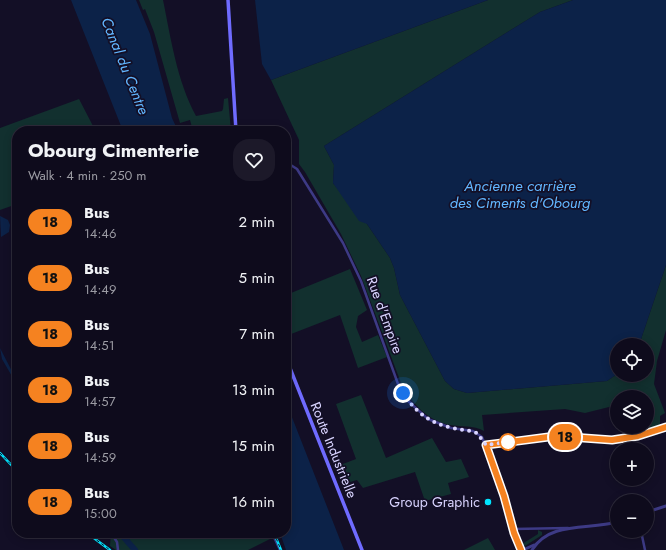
<!DOCTYPE html>
<html lang="en">
<head>
<meta charset="utf-8">
<style>
	body { margin:0; font-family:Jost,sans-serif; background:#1c1929; color:#f1f3f6; height:100vh; display:flex; flex-direction:column; font-size:15px; white-space:nowrap }
	* { box-sizing:border-box; margin:0 }
	p { font-size:13px; color:#9b9ba3 }
	.icon { flex:none; width:22px; height:22px; fill:none; stroke:currentColor; stroke-width:2; stroke-linecap:round; stroke-linejoin:round }
	.map { position:relative; flex:1; overflow:hidden }
	.drawer { position:absolute; left:12px; top:126px; width:279px; height:412px; display:flex; flex-direction:column; background:#0e0b1c; border-radius:16px; box-shadow:0 2px 10px #0003,0 0 0 1px #2e2b3b }
	.drawer>* { flex:none }
	.badge { padding:0 8px; border-radius:13px; font-size:14px; line-height:26px }
	.controls { position:absolute; left:610px; top:338px; display:grid; gap:8px }
	.controls a { display:grid; place-items:center; width:44px; height:44px; border-radius:50%; background:#0e0b1c; box-shadow:0 2px 10px #0003,0 0 0 1px #2e2b3b; font-size:20px }
	.you { position:absolute; width:20px; height:20px; margin:-10px; border:3px solid #fff; border-radius:50%; background:#1a73e8; box-shadow:0 0 0 6px #1a73e833 }
	.map>.badge { position:absolute; translate:-50% -50%; box-shadow:0 0 0 2px #fff }
	.round { display:grid; place-items:center; flex:none; width:42px; height:42px; border-radius:16px; background:#1c1929 }
	.summary { display:flex; align-items:center; justify-content:space-between; height:68px; padding:0 16px }
	h1 { font-size:19px; font-weight:700; line-height:30px }
	ul { padding:0; list-style:none }
	li { display:flex; align-items:center; gap:12px; height:56px; padding:0 16px }
	li div { flex:1 }
	li b { display:block; font-size:15px }
	li em { font-style:normal }
	li .badge { min-width:44px; font-weight:700; text-align:center }
	.map>svg:first-child { display:block }
	.green { fill:#12302f }
	.water { fill:#0c2248 }
	.lines { fill:none; stroke-linecap:round; stroke-linejoin:round }
	.stream { stroke:#0c2248; stroke-width:1 }
	.river { stroke:#0c2248; stroke-width:6 }
	.minor { stroke:#3d3a85; stroke-width:2.5 }
	.tertiary { stroke:#3d3a85; stroke-width:3 }
	.secondary { stroke:#6f6bff; stroke-width:3.5 }
	.rail-casing { stroke:#00e5ff; stroke-width:2.5 }
	.rail { stroke:#130f26; stroke-width:1; stroke-dasharray:3; stroke-linecap:butt }
	.line-casing { stroke:#fff; stroke-width:9 }
	.line { stroke:#f58220; stroke-width:6 }
	.walk { stroke:#d9d4ff; stroke-width:4; stroke-dasharray:0 7.2 }
	.stop-dot { fill:#fff; stroke:#f58220; stroke-width:2 }
	.poi-dot { fill:#00e5ff; stroke:#130f26; stroke-width:1.5 }
	.labels { text-anchor:middle; stroke-width:3.5; stroke-linejoin:round; paint-order:stroke }
	.street-label { font-size:14px; fill:#d9d4ff; stroke:#130f26 }
	.poi-label { font-size:14px; fill:#d9d4ff; stroke:#130f26; text-anchor:end }
	.water-label { font-size:15px; font-style:italic; fill:#62b6ff; stroke:#130f26 }
</style>
</head>
<body>
<div class="map">
<svg width="666" height="550" viewBox="0 0 666 550">
	<rect width="100%" height="100%" fill="#130f26"/>
	<!-- green -->
	<g class="green">
		<path d="M139,0h24c8,39 14,81 33,116l26,-5 1,-2 1,-10 4,-1 3,33h-8l-1,-4 -6,4h-23l-3,-11 -10,3 -26,-91 -9,-23 -2,1z"/>
		<path d="M488,0h85l-33,12 -216,134 10,19 -1,18 34,41 23,34 4,10 6,27 45,86 9,8 13,4 140,-12 10,-7v1h30v-30h-8l27,-80v65l-9,31 -3,23 11,29 -5,3v10l-10,5 -3,-6v-28h-30v8l-32,8 -20,-4 -83,6 2,16c-11,-6 -22,-4 -34,-6 -24,-5 -38,-22 -49,-42l-40,-107 -20,-42 -36,-62 -6,-8v-24l-28,-60z"/>
		<polygon points="79,99 93,126 88,131 17,131 17,204 0,210 0,128"/>
		<polygon points="350,269 367,310 358,316 356,327 362,342 378,335 387,357 358,368 340,315 286,336 286,295"/>
		<polygon points="361,395 386,458 432,438 446,462 461,459 469,477 448,483 451,494 425,501 415,472 363,488 357,480 344,484 335,467 356,459 336,404"/>
		<polygon points="538,530 542,532 542,535 525,546 522,544 538,534"/>
		<polygon points="111,533 270,533 272,538 248,550 116,550 110,546"/>
		<polygon points="488,538 495,550 464,550"/>
	</g>
	<!-- water -->
	<g class="water">
		<polygon points="71,0 136,0 150,34 172,118 178,131 123,131"/>
		<polygon points="255,0 488,0 271,80 262,64"/>
		<polygon points="573,0 666,0 666,265 639,345 617,345 617,374 607,381 467,393 454,389 445,381 400,295 394,268 390,258 367,224 359,221 333,183 334,165 324,146 540,12"/>
		<polygon points="0,216 8,220 10,225 9,232 1,237"/>
		<polygon points="0,348 17,381 17,385 2,359"/>
		<polygon points="286,402 344,550 286,550 280,533 286,533"/>
	</g>
	<g class="lines">
		<!-- stream -->
		<polyline class="stream" points="186,127 188,131"/>
		<!-- river -->
		<polyline class="river" points="120,533 135,550"/>
		<!-- minor -->
		<g class="minor">
			<polyline points="286,162 297,169 343,243 361,281 398,384 408,401 428,419 451,428 473,431 482,437 505,496 514,533 522,549"/>
			<polyline points="486,445 556,436 613,440 638,436 666,427"/>
			<polyline points="513,529 568,528"/>
			<polyline points="641,531 645,550"/>
			<polyline points="111,533 117,542 118,550"/>
			<polyline points="272,533 280,550"/>
		</g>
		<!-- tertiary -->
		<g class="tertiary">
			<polyline points="647,512 666,506"/>
			<polyline points="525,549 534,545"/>
			<path d="M532,550c18,-29 56,-20 85,-28"/>
		</g>
		<!-- secondary -->
		<g class="secondary">
			<polyline points="228,0 236,131"/>
			<polyline points="286,358 362,550"/>
		</g>
		<!-- rail casing -->
		<g class="rail-casing">
			<g id="rail">
				<polyline points="0,453 17,471"/>
				<polyline points="87,533 110,550"/>
				<polyline points="274,533 281,550"/>
			</g>
		</g>
		<!-- rail -->
		<use href="#rail" class="rail"/>
	</g>
	<g class="lines">
		<!-- line casing -->
		<g class="line-casing">
			<polyline id="line" points="521,550 514,533 504,496 486,445 556,436 612,440 638,436 666,427"/>
		</g>
		<!-- line -->
		<use href="#line" class="line"/>
		<!-- walk -->
		<path class="walk" d="M403,393c12,19 28,31 50,35 8,2 16,2 24,5l9,12 22,-3"/>
	</g>
	<!-- markers -->
	<circle class="stop-dot" cx="508" cy="442" r="8"/>
	<circle class="poi-dot" cx="488" cy="502" r="4"/>
	<g class="labels">
		<!-- street labels -->
		<g class="street-label">
			<text transform="translate(385 315) rotate(70)" y="5">Rue d'Empire</text>
			<text transform="translate(334 450) rotate(68)" y="5">Route Industrielle</text>
		</g>
		<!-- poi labels -->
		<g class="poi-label">
			<text x="480" y="507">Group Graphic</text>
		</g>
		<!-- water labels -->
		<g class="water-label">
			<text transform="translate(125 66) rotate(68)" y="5">Canal du Centre</text>
			<text x="520" y="191">Ancienne carrière<tspan x="520" dy="17">des Ciments d'Obourg</tspan></text>
		</g>
	</g>
</svg>
<div class="controls">
<a><svg class="icon" aria-label="locate" viewBox="0 0 24 24"><circle cx="12" cy="12" r="6"/><path d="M12 2v4M12 18v4M2 12h4M18 12h4"/></svg></a>
<a><svg class="icon" aria-label="layers" viewBox="0 0 24 24"><path d="M12 4l9 5-9 5-9-5zM3 14l9 5 9-5"/></svg></a>
<a>+</a>
<a>−</a>
</div>
<div class="you" style="left:403px;top:393px"></div>
<b class="badge" style="left:565px;top:437px;background:#f58220;color:#111">18</b>
<section class="drawer">
<div class="summary"><div><h1>Obourg Cimenterie</h1><p>Walk · 4 min · 250 m</p></div><a class="round"><svg class="icon" aria-label="heart" viewBox="0 0 24 24"><path d="M12 20l-8-8c-3-5 5-10 8-4 3-6 11-1 8 4z"/></svg></a></div>
<ul>
<li><span class="badge" style="background:#f58220;color:#111">18</span><div><b>Bus</b><p>14:46</p></div><em>2 min</em></li>
<li><span class="badge" style="background:#f58220;color:#111">18</span><div><b>Bus</b><p>14:49</p></div><em>5 min</em></li>
<li><span class="badge" style="background:#f58220;color:#111">18</span><div><b>Bus</b><p>14:51</p></div><em>7 min</em></li>
<li><span class="badge" style="background:#f58220;color:#111">18</span><div><b>Bus</b><p>14:57</p></div><em>13 min</em></li>
<li><span class="badge" style="background:#f58220;color:#111">18</span><div><b>Bus</b><p>14:59</p></div><em>15 min</em></li>
<li><span class="badge" style="background:#f58220;color:#111">18</span><div><b>Bus</b><p>15:00</p></div><em>16 min</em></li>
</ul>
</section>
</div>
</body>
</html>
